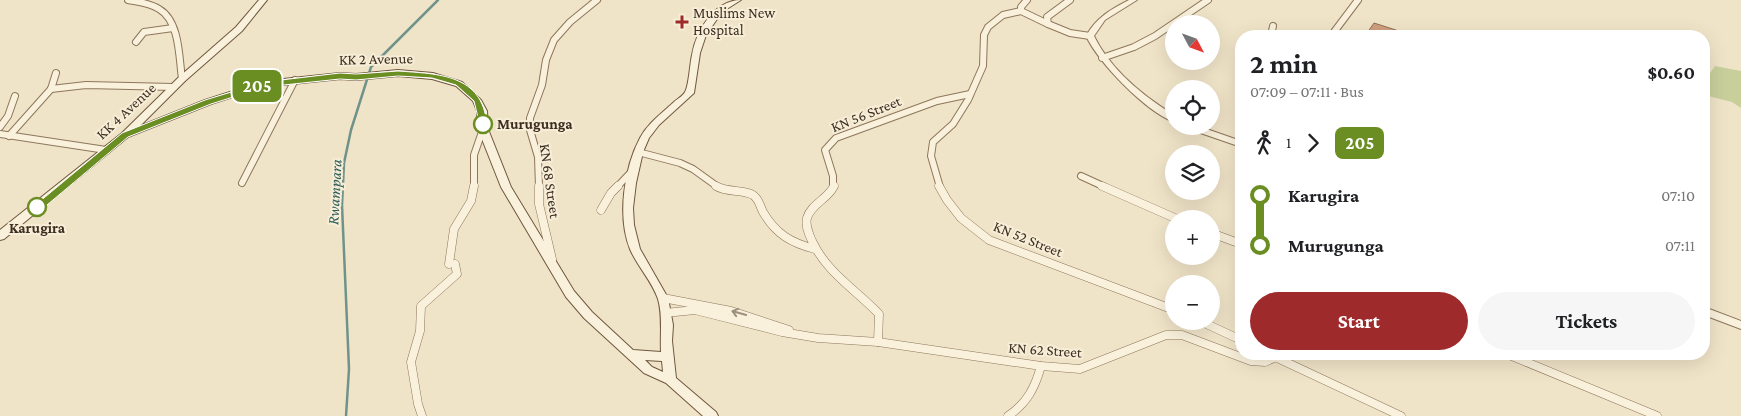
<!DOCTYPE html>
<html lang="en">
<head>
<meta charset="utf-8">
<style>
	body { margin:0; font-family:"Crimson Pro",serif; background:#f6f6f6; color:#202124; height:100vh; display:flex; flex-direction:column; font-size:19px; white-space:nowrap }
	* { box-sizing:border-box; margin:0 }
	p { font-size:16px; color:#757577 }
	.icon { flex:none; width:28px; height:28px; fill:none; stroke:currentColor; stroke-width:2; stroke-linecap:round; stroke-linejoin:round }
	.map { position:relative; flex:1; overflow:hidden }
	.panel { position:absolute; left:1235px; top:30px; width:475px; height:330px; display:flex; flex-direction:column; background:#fff; border-radius:20px; box-shadow:0 5px 20px #0002 }
	.panel>* { flex:none }
	.badge { padding:0 10px; border-radius:8px; font-size:18px; line-height:32px }
	.needle { width:32px; rotate:131deg }
	.controls { position:absolute; left:1165px; top:15px; display:grid; gap:10px }
	.controls a { display:grid; place-items:center; width:55px; height:55px; border-radius:50%; background:#fff; box-shadow:0 5px 20px #0002; font-size:25px }
	.map>.badge { position:absolute; translate:-50% -50%; box-shadow:0 0 0 2px #fff }
	.legs { display:flex; align-items:center; gap:8px; height:55px; padding:0 15px; font-size:16px }
	.legs p { margin-inline-start:auto }
	.head { display:flex; align-items:center; justify-content:space-between; height:85px; padding:0 15px }
	h1 { font-size:28px; font-weight:700; line-height:38px }
	.action { display:flex; gap:10px; margin-top:auto; padding:10px 15px }
	.action a { flex:1; height:58px; border-radius:30px; background:#9e2a2b; color:#fff; font-size:20px; font-weight:700; line-height:58px; text-align:center }
	.action a+a { background:#f6f6f6; color:#202124 }
	ul { padding:0 15px; list-style:none }
	li { display:flex; align-items:center; gap:18px; height:50px; font-size:19px }
	li i { display:grid; place-items:center; width:8px; height:100%; margin:0 6px; background:currentColor }
	li i::after { content:''; width:12px; height:12px; margin:-6px; border:4px solid; border-radius:50%; background:#fff }
	li p { margin-inline-start:auto }
	li:first-child i { background:linear-gradient(#0000 50%,currentColor 0) }
	li:last-child i { background:linear-gradient(currentColor 50%,#0000 0) }
	.map>svg:first-child { display:block }
	.green { fill:#c9cf9b }
	.lines { fill:none; stroke-linecap:round; stroke-linejoin:round }
	.stream { stroke:#6f938a; stroke-width:2.5 }
	.building { fill:#cf9f7d; stroke:#916f58 }
	.minor-far1-casing { stroke:#8d765c; stroke-width:8 }
	.minor-casing { stroke:#8d765c; stroke-width:9 }
	.tertiary-casing { stroke:#8d765c; stroke-width:2 }
	.secondary-casing { stroke:#6f573f; stroke-width:2 }
	.minor-far1 { stroke:#faf1dc; stroke-width:6 }
	.minor { stroke:#faf1dc; stroke-width:8 }
	.tertiary { fill:#faf1dc; fill-rule:evenodd }
	.secondary { fill:#faf1dc; fill-rule:evenodd }
	.oneway { stroke:#9c907e }
	.line-1 { fill:#6b8e23; stroke:#fff }
	.poi-dot { fill:#9e2a2b; stroke:#f7eed8; stroke-width:2 }
	.stop-1-dot { fill:#fff; stroke:#6b8e23; stroke-width:2.5 }
	.labels { text-anchor:middle; stroke-width:4; stroke-linejoin:round; paint-order:stroke }
	.poi-label { font-size:15px; fill:#3d2e20; stroke:#f7eed8; text-anchor:start }
	.street-label { font-size:15px; fill:#3d2e20; stroke:#f7eed8 }
	.stop-label { font-size:15px; font-weight:bold; fill:#3d2e20; stroke:#f7eed8; text-anchor:start }
	.water-label { font-size:16px; font-style:italic; fill:#2f5d5a; stroke:#f7eed8 }
</style>
</head>
<body>
<div class="map">
<svg width="1741" height="416" viewBox="0 0 1741 416">
	<rect width="100%" height="100%" fill="#f0e4c8"/>
	<!-- green -->
	<polygon class="green" points="1715,66 1741,71 1741,108 1732,102 1704,95 1704,82"/>
	<g class="lines">
		<!-- stream -->
		<polyline class="stream" points="346,416 349,369 342,205 344,163 351,130 371,67 438,0"/>
	</g>
	<!-- building -->
	<polygon class="building" points="1374,23 1402,32 1400,36 1365,36"/>
	<g class="lines">
		<!-- minor-far1 casing -->
		<g class="minor-far1-casing">
			<g id="minor-far1">
				<path d="M128,0c10,2 22,3 31,9 21,12 20,49 23,70"/>
				<polyline points="1070,0 1047,17 1048,24 1070,33 1090,36"/>
				<polyline points="1021,11 1021,7 1027,0"/>
				<polyline points="1271,36 1273,26"/>
				<polyline points="1331,36 1358,0"/>
				<polyline points="136,42 144,32 173,28"/>
				<polyline points="1102,58 1134,47 1155,36 1208,0"/>
				<polyline points="51,89 86,85 174,87"/>
				<polyline points="0,127 8,116 15,96"/>
				<polyline points="0,134 106,150"/>
				<polyline points="9,136 51,89 56,73"/>
				<polyline points="638,152 680,163 693,169 718,187"/>
				<polyline points="1081,176 1105,187"/>
				<polyline points="242,183 295,80"/>
				<polyline points="474,187 474,155 483,129"/>
				<polyline points="539,187 538,157 530,130 530,118 542,85 546,60 554,40 570,22 597,0"/>
				<polyline points="617,187 634,169"/>
				<polyline points="833,187 833,176 825,150 836,138 937,101 970,94"/>
				<polyline points="940,187 931,156 933,142 953,124 968,100 983,66 984,35 988,27 1003,15 1021,11 1048,24"/>
			</g>
		</g>
		<!-- minor casing -->
		<g class="minor-casing">
			<g id="minor">
				<polyline points="539,186 539,204 552,259"/>
				<path d="M716,186c12,7 27,3 37,9 6,4 7,11 10,17 13,22 28,31 52,37"/>
				<path d="M834,186c-6,13 -23,18 -27,32 -2,8 2,16 5,23 15,32 43,48 67,73l-1,28"/>
				<polyline points="939,186 947,200 961,218 989,240 1174,310"/>
				<polyline points="1102,186 1177,219"/>
				<polyline points="601,210 611,193 618,186"/>
				<polyline points="1211,233 1241,244"/>
				<polyline points="449,264 454,229 471,201 474,186"/>
				<polyline points="663,298 731,311 789,330"/>
				<polyline points="665,313 695,310 782,332 818,338 878,342 1041,366 1080,369 1166,335 1182,335 1251,361 1265,362 1276,357"/>
				<polyline points="1200,321 1241,340"/>
				<polyline points="1269,354 1401,416"/>
				<polyline points="1507,354 1657,416"/>
				<polyline points="422,416 418,404 411,362 420,331 421,306 457,274 455,264"/>
				<path d="M1008,416c19,-13 27,-28 33,-50"/>
			</g>
		</g>
		<!-- tertiary casing -->
		<g class="tertiary-casing">
			<g id="tertiary">
				<path d="M1129,0h8l-32,20 -11,16c16,33 49,60 80,79v7c-29,-11 -75,-59 -88,-86 10,-18 25,-27 43,-36z"/>
				<polygon points="1185,126 1198,126 1241,141 1241,147 1186,128"/>
				<polygon points="1704,307 1741,321 1741,329 1704,315"/>
			</g>
		</g>
		<!-- secondary casing -->
		<g class="secondary-casing">
			<path id="secondary" d="M259,0h8l-25,31 -57,50 -45,45 65,-26 59,-19 76,-8 16,1 42,-4 35,3 29,9 19,18 6,11 1,18 23,58 63,104 18,21 41,38 28,2c-1,-18 2,-36 -3,-53 -6,-18 -21,-33 -28,-50 -13,-32 -6,-81 10,-111 8,-15 22,-25 34,-36 3,-3 9,-6 11,-10 4,-6 5,-29 7,-37 4,-24 22,-55 49,-55l-19,12 -16,23 -6,18 -6,40 -35,32 -10,13 -6,14 -7,31 -3,25 1,17 6,24 28,49 5,27 -1,16 4,37 40,34 2,4h-15l-37,-33 -22,-10 -60,-55 -18,-21 -65,-110 -23,-58 -1,-18 -4,-10 -17,-15 -24,-7 -34,-3 -42,4 -16,-1 -76,8 -53,17 -83,33 -124,102 -4,1v-10l122,-97 57,-56 57,-50zM645,360l17,1 1,11 -11,-5z"/>
		</g>
		<!-- minor-far1 -->
		<use href="#minor-far1" class="minor-far1"/>
		<!-- minor -->
		<use href="#minor" class="minor"/>
		<!-- tertiary -->
		<use href="#tertiary" class="tertiary"/>
		<!-- secondary -->
		<use href="#secondary" class="secondary"/>
	</g>
	<!-- one-way arrows -->
	<defs><path id="oneway-shaft" d="M-6 0H5M1.5-3L5.5 0L1.5 3" fill="none" stroke-width="1.6" stroke-linecap="round" stroke-linejoin="round" transform="scale(1.25)"/></defs>
	<use class="oneway" href="#oneway-shaft" transform="translate(739 313) rotate(-164)"/>
	<!-- line-1 -->
	<path class="line-1" d="M398,71c41,3 84,3 89,53l-4,3 -3,-1 -6,-25 -18,-16 -24,-7 -34,-2 -42,4 -16,-1 -75,8 -54,17 -83,33 -87,73 -4,1 -4,-4 89,-74 83,-33 59,-18 76,-9 16,1z"/>
	<!-- markers -->
	<path class="poi-dot" d="M679.5 14.5h5v5h5v5h-5v5h-5v-5h-5v-5h5z"/>
	<g class="stop-1-dot">
		<circle cx="483" cy="124" r="9"/>
		<circle cx="37" cy="207" r="9"/>
	</g>
	<g class="labels">
		<!-- poi labels -->
		<g class="poi-label">
			<text x="693" y="18">Muslims New<tspan x="693" dy="17">Hospital</tspan></text>
		</g>
		<!-- street labels -->
		<g class="street-label">
			<text transform="translate(376 59) rotate(-1)" y="5">KK 2 Avenue</text>
			<text transform="translate(126 111) rotate(-43)" y="5">KK 4 Avenue</text>
			<text transform="translate(866 114) rotate(-22)" y="5">KN 56 Street</text>
			<text transform="translate(550 181) rotate(82)" y="5">KN 68 Street</text>
			<text transform="translate(1028 239) rotate(22)" y="5">KN 52 Street</text>
			<text transform="translate(1045 350) rotate(4)" y="5">KN 62 Street</text>
		</g>
		<!-- stop labels -->
		<g class="stop-label">
			<text x="497" y="129">Murugunga</text>
			<text x="37" y="233" text-anchor="middle">Karugira</text>
		</g>
		<!-- water labels -->
		<g class="water-label">
			<text transform="translate(334 192) rotate(-87)" y="6">Rwampara</text>
		</g>
	</g>
</svg>
<div class="controls">
<a><svg class="needle" viewBox="-14 -14 28 28"><path d="M0-13l5 13h-10z" fill="#e53935"/><path d="M0 13l5-13h-10z" fill="#757577"/></svg></a>
<a><svg class="icon" aria-label="locate" viewBox="0 0 24 24"><circle cx="12" cy="12" r="6"/><path d="M12 2v4M12 18v4M2 12h4M18 12h4"/></svg></a>
<a><svg class="icon" aria-label="layers" viewBox="0 0 24 24"><path d="M12 4l9 5-9 5-9-5zM3 14l9 5 9-5"/></svg></a>
<a>+</a>
<a>−</a>
</div>
<b class="badge" style="left:257px;top:86px;background:#6b8e23;color:#fff">205</b>
<section class="panel">
<div class="head"><div><h1>2 min</h1><p>07:09 – 07:11 · Bus</p></div><b>$0.60</b></div>
<div class="legs"><svg class="icon" aria-label="walk" viewBox="0 0 24 24"><circle cx="13" cy="4" r="2"/><path d="M13 8l-2 6 4 7M11 14l-3 7M7 12l3-4h3l4 4"/></svg>1<svg class="icon" aria-label="forward" viewBox="0 0 24 24"><path d="M9 5l7 7-7 7"/></svg><b class="badge" style="background:#6b8e23;color:#fff">205</b></div>
<ul>
<li><i style="color:#6b8e23"></i><b>Karugira</b><p>07:10</p></li>
<li><i style="color:#6b8e23"></i><b>Murugunga</b><p>07:11</p></li>
</ul>
<div class="action"><a>Start</a><a>Tickets</a></div>
</section>
</div>
</body>
</html>
